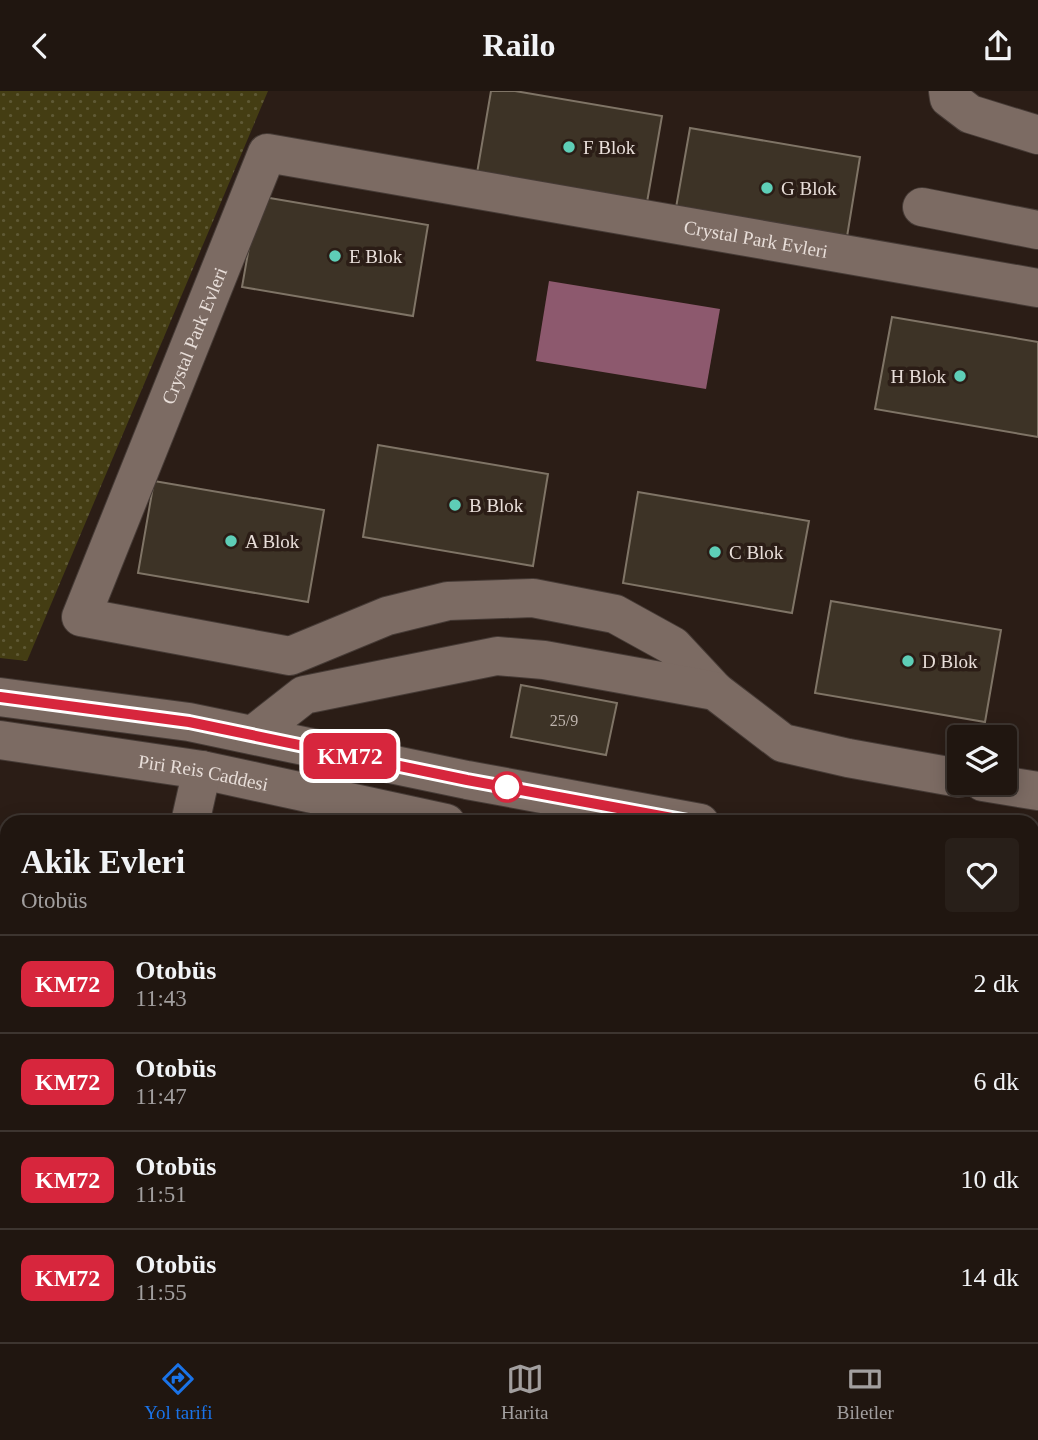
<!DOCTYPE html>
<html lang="tr">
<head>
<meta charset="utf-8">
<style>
	body { margin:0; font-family:Georgia,serif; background:#281f19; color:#f1f3f6; height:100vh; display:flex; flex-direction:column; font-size:26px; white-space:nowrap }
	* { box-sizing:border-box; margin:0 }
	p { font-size:23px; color:#a29f9f }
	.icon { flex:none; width:38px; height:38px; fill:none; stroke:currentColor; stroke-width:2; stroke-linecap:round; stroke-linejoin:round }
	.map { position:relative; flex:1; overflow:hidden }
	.side { position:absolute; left:0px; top:724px; width:1040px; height:527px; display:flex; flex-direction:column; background:#201610; border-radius:21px 21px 0 0; box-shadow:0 4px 18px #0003,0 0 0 2px #3d3530 }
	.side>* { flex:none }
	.badge { padding:0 14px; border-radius:10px; font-size:24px; line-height:46px }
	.fabs { position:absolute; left:947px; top:634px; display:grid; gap:14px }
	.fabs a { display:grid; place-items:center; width:70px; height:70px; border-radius:7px; background:#201610; box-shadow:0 4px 18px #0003,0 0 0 2px #3d3530; font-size:35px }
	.map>.badge { position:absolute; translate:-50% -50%; box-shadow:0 0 0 4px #fff }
	.round { display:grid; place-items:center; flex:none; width:74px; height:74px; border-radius:7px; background:#281f19 }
	.overview { display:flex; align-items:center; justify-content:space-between; height:119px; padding:0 21px }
	h1 { font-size:33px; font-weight:700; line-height:52px }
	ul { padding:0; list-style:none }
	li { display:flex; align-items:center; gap:21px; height:98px; padding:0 21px; border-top:2px solid #3d3530 }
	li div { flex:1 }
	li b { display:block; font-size:26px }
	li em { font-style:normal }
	li .badge { min-width:77px; font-weight:700; text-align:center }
	header { display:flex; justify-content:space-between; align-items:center; height:91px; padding:0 21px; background:#201610; font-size:32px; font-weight:700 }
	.dock { display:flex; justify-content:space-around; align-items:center; height:98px; border-top:2px solid #3d3530; background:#201610; font-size:19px; color:#a29f9f }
	.dock a { display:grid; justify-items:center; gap:4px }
	.dock .active { color:#1a73e8 }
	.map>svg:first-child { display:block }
	.grass { fill:url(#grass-dots) }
	.water { fill:#8d596e }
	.building { fill:#3d3326; stroke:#7f7466; stroke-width:2 }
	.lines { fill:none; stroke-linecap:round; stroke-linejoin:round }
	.minor-casing { stroke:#463b36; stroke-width:40 }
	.minor { stroke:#7c6b63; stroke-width:38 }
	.line-casing { stroke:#fff; stroke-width:16 }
	.line { stroke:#d7263d; stroke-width:10 }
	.poi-dot { fill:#5eceb7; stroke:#2b1d16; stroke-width:2.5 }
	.stop-dot { fill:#fff; stroke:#d7263d; stroke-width:3.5 }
	.labels { text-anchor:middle; stroke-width:7; stroke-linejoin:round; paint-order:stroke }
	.number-label { font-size:16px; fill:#bdb3ac }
	.poi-label { font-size:19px; fill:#e8ded9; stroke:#2b1d16; text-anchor:start }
	.street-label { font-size:19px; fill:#e8ded9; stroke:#2b1d16 }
</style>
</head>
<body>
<header><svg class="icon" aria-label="back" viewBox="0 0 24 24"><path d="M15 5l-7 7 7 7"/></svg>Railo<svg class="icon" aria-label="share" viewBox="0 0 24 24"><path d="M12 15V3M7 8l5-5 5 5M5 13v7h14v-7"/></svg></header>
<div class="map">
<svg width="1038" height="1251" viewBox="0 0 1038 1251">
	<defs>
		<pattern id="grass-dots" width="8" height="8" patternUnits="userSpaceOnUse" patternTransform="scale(1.75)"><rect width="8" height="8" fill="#443d13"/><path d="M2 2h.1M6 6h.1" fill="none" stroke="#5f5935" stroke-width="1.8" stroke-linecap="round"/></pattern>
	</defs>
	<rect width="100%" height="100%" fill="#2b1d16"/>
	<!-- grass -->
	<polygon class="grass" points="0,0 268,0 27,570 0,567"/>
	<!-- water -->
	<polygon class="water" points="549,190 720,218 706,298 536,270"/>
	<!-- building -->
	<g class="building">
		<polygon points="491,0 515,0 662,25 646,117 476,88"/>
		<polygon points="690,37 860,66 845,158 674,128"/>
		<polygon points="258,105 428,134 413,225 242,196"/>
		<polygon points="892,226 1038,251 1038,346 875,318"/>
		<polygon points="378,354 548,383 533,475 363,446"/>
		<polygon points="154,390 324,419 308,511 138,482"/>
		<polygon points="638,401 809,430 792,522 623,492"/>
		<polygon points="831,510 1001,539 985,631 815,602"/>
		<polygon points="521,594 617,612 606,664 511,646"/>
		<polygon points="152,1244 258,1244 257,1251 150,1251"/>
		<polygon points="698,1244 787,1244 786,1251 697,1251"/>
	</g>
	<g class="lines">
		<!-- minor casing -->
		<g class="minor-casing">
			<g id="minor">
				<polyline points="948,0 949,7 970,23 1038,44"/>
				<polyline points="922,116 1038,139"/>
				<path id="s1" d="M715,600l-42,-45 -58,-32 -82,-16 -85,3 -61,15 -97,40 -209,-39 186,-464 771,135"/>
				<polyline points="0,606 189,631 467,689 700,732"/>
				<polyline points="253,644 304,604 497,565 544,569 715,600 783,652 848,667 959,687"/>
				<path id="s2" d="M0,649l202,30 244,53"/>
				<polyline points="983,691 1038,700"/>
				<polyline points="190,732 202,679"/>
				<polyline points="1032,792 1038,793"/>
				<polyline points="1032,840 1038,841"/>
				<polyline points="1032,909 1038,910"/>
				<polyline points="1032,1037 1038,1038"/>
				<polyline points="102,1251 103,1244"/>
				<polyline points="340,1251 348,1244"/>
				<polyline points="671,1251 672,1244"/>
				<polyline points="814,1251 815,1244"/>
			</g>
		</g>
		<!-- minor -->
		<use href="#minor" class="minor"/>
	</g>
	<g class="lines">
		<!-- line casing -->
		<g class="line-casing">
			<polyline id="line" points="0,606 189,631 467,689 699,732"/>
		</g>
		<!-- line -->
		<use href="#line" class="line"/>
	</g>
	<!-- markers -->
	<g class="poi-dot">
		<circle cx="569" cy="56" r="7"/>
		<circle cx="767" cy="97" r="7"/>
		<circle cx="335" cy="165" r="7"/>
		<circle cx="960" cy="285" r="7"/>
		<circle cx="455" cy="414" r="7"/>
		<circle cx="231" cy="450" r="7"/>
		<circle cx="715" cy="461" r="7"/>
		<circle cx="908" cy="570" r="7"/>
	</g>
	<circle class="stop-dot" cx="507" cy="696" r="14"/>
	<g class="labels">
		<!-- number labels -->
		<g class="number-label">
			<text x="564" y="635">25/9</text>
		</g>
		<!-- poi labels -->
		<g class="poi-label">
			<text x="583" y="63">F Blok</text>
			<text x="781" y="104">G Blok</text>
			<text x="349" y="172">E Blok</text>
			<text x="946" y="292" text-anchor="end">H Blok</text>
			<text x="469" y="421">B Blok</text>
			<text x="245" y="457">A Blok</text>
			<text x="729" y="468">C Blok</text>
			<text x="922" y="577">D Blok</text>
		</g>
		<!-- street labels -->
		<g class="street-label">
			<text dy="7" stroke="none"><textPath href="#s1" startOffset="1673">Crystal Park Evleri</textPath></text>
			<text dy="7" stroke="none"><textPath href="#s1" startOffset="980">Crystal Park Evleri</textPath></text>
			<text dy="7" stroke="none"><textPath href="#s2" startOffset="206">Piri Reis Caddesi</textPath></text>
		</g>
	</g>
</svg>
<div class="fabs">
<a><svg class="icon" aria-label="layers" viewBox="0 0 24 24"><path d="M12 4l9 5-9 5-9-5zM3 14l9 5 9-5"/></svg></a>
</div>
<b class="badge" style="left:350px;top:665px;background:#d7263d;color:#fff">KM72</b>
<section class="side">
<div class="overview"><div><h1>Akik Evleri</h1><p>Otobüs</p></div><a class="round"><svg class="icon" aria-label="heart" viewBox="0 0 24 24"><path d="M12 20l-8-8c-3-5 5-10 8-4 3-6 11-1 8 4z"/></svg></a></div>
<ul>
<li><span class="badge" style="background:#d7263d;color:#fff">KM72</span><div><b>Otobüs</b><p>11:43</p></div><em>2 dk</em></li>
<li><span class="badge" style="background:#d7263d;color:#fff">KM72</span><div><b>Otobüs</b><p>11:47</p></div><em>6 dk</em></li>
<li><span class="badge" style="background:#d7263d;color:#fff">KM72</span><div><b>Otobüs</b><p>11:51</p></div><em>10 dk</em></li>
<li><span class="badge" style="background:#d7263d;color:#fff">KM72</span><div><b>Otobüs</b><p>11:55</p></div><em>14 dk</em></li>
</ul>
</section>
</div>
<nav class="dock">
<a class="active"><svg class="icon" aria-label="directions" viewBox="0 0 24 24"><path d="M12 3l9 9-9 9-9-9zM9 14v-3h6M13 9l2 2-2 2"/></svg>Yol tarifi</a>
<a><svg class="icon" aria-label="map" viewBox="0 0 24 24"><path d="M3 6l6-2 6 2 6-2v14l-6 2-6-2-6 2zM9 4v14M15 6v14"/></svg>Harita</a>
<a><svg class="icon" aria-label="tickets" viewBox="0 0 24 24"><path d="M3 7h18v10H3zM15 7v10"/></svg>Biletler</a>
</nav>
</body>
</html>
